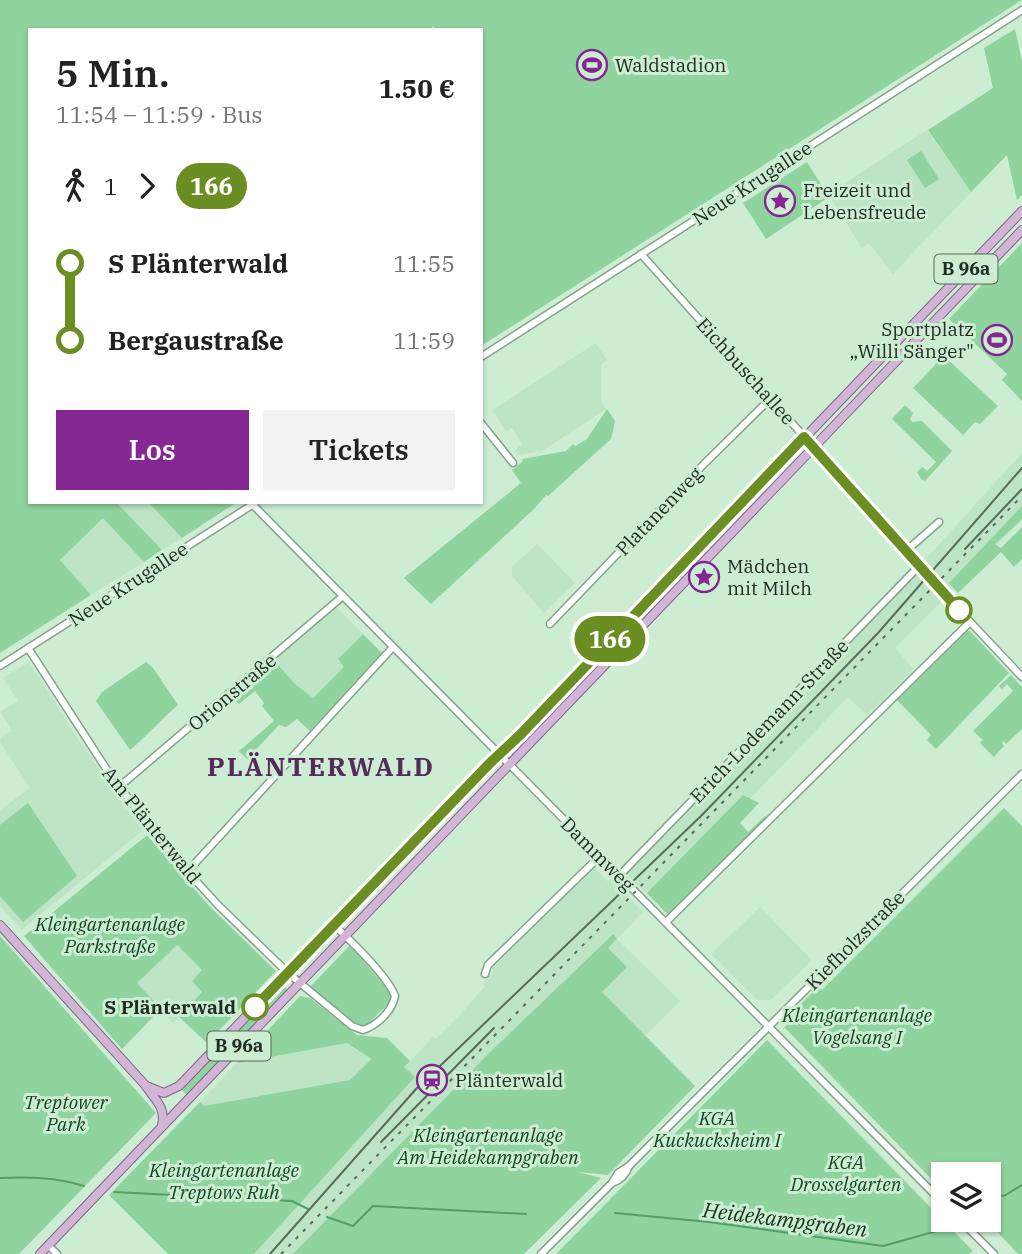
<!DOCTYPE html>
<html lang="de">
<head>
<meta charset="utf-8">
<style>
	body { margin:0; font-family:"IBM Plex Serif",serif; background:#f2f2f2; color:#222; height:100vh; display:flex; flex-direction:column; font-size:26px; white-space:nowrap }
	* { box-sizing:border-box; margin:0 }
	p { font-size:23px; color:#767676 }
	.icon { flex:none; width:38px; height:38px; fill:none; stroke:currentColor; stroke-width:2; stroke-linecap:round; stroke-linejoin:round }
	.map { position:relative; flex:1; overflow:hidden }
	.panel { position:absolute; left:28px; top:28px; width:455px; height:476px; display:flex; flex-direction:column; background:#fff; border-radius:0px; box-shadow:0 2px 5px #0004 }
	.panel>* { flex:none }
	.badge { padding:0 14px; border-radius:23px; font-size:24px; line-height:46px }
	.controls { position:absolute; left:931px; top:1162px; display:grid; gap:14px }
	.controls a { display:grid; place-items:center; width:70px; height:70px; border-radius:0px; background:#fff; box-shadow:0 2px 5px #0004; font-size:35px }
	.map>.badge { position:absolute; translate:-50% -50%; box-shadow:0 0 0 4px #fff }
	.legs { display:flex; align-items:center; gap:10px; height:77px; padding:0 28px; font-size:23px }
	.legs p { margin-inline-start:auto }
	.headline { display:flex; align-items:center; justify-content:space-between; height:119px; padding:0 28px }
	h1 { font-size:38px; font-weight:600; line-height:52px }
	.action { display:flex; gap:14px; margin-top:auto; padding:14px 28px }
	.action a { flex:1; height:80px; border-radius:0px; background:#842793; color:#fff; font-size:28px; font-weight:600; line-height:80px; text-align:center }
	.action a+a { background:#f2f2f2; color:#222 }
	ul { padding:0 28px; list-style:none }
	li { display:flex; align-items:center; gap:24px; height:77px; font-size:26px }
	li i { display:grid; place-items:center; width:10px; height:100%; margin:0 9px; background:currentColor }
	li i::after { content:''; width:18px; height:18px; margin:-9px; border:5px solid; border-radius:50%; background:#fff }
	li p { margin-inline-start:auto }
	li:first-child i { background:linear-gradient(#0000 50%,currentColor 0) }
	li:last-child i { background:linear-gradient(currentColor 50%,#0000 0) }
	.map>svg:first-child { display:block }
	.built { fill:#bde4c5 }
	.green { fill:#8fd39e }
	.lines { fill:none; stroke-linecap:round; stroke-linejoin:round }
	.stream { stroke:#549e67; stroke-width:2 }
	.minor-casing { stroke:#84a38a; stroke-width:9 }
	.major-casing { stroke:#816587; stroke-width:10 }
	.minor { stroke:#fff; stroke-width:6 }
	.major { stroke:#d2b5d7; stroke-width:8 }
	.tram { stroke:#586b5c; stroke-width:2 }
	.rail { stroke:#586b5c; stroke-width:2; stroke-dasharray:3.5 7; stroke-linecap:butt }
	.line-1-casing { stroke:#fff; stroke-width:16 }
	.line-1 { stroke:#6b8e23; stroke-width:10 }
	.stop-1-dot { fill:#fff; stroke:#6b8e23; stroke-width:3.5 }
	.labels { text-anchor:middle; stroke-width:6; stroke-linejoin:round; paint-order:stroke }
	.shield { fill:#cdedd3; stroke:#556758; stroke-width:2 }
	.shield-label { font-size:18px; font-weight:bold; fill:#212e24 }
	.poi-label { font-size:19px; fill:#212e24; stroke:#cdedd3; text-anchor:start }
	.street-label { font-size:19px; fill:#212e24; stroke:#cdedd3 }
	.park-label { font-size:19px; font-style:italic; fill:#0f4722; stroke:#cdedd3 }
	.stop-label { font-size:19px; font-weight:bold; fill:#212e24; stroke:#cdedd3; text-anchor:end }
	.water-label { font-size:21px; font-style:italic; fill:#14341d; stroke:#cdedd3 }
	.district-label { font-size:26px; font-weight:bold; letter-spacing:2px; fill:#562a5d; stroke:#cdedd3 }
</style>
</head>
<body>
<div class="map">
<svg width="1022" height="1254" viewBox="0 0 1022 1254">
	<rect width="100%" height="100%" fill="#cdedd3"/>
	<!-- built -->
	<g class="built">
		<polygon points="927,130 971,192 893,274 869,243 862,248 828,194"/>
		<polygon points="596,343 607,360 601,365 601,399 606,409 542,451 518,455 515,450 522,444 512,428 506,431 492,410"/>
		<polygon points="1022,453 1022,520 951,591 924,561"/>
		<polygon points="116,502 148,502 182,538 162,550"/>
		<polygon points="103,518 144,562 91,595 60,560"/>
		<polygon points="537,544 575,583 544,613 512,576 512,567"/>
		<polygon points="916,572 942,601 895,648 914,669 867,715 848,697 653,900 626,873 803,695"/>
		<polygon points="336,607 363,634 338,659 345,666 313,698 295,684 274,660"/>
		<polygon points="29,662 80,742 143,830 22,930 0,906 0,810 30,788 0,742 1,737 12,730 0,712 18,701 3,678"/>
		<polygon points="594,867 607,881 611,879 643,912 617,939 680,1001 645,1036 602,992 608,948 612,934 488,1054 293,1254 254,1254 415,1077 404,1067 433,1037 436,1039 458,1017 485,986 483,984 493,973 493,964"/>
		<polygon points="760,907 812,960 771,1000 757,1000 711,954"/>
		<polygon points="177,945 202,970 203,992 173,1023 136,984"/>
		<polygon points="348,1043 373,1059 350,1080 204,1106 200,1102 237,1063"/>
	</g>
	<!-- green -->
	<g class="green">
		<polygon points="0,0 1022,0 481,346 481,30 436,30 433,26 431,30 30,30 30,502 116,502 162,550 144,562 103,518 60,560 91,595 0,653"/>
		<polygon points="1015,29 1022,61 1022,195 1017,200 1007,155 971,192 928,130 993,88 984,48"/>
		<polygon points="921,151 939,179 925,188 907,160"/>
		<polygon points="807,162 829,197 766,239 743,203"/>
		<polygon points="1022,243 1022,401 1002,380 1007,374 949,319"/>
		<polygon points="954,345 962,352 960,353 955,350 947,359 998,406 980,424 975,422 963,435 913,388"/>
		<polygon points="905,405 913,413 910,419 912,422 922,421 952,451 925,481 921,479 917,472 922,467 927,471 936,462 892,419"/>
		<polygon points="607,409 615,421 611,439 548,496 546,495 534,509 431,604 404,578 521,483 512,470 523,461 522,459 566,451 573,444 575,446 587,439"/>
		<polygon points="148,502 237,502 182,538"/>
		<polygon points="1022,506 1022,519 995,544 1001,548 1022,527 1022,559 1014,567 1001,552 958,593 949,583"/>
		<polygon points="967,631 970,631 1009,673 936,749 927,740 931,735 897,700"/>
		<polygon points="363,634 382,653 310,731 297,719 286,727 279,725 247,759 239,751 274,721 262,706 264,703 255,691 239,704 231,697 274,660 295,684 313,698 344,667 338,659"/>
		<path d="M146,662l7,6 25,37c-18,15 -31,31 -48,45l-34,-49 6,-9z"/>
		<polygon points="1011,675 1022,687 1022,729 1006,744 1004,741 1002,743 1004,746 994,757 980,743 983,740 973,731 1013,691 1007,684 1002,689 999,686"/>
		<polygon points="743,795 759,803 740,823 748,832 765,816 767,818 668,915 647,893"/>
		<polygon points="28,803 77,876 23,922 0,896 0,825"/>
		<polygon points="1004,808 1022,826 1022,1254 1018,1254 986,1220 989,1220 989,1174 943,1174 943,1191 784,1027 788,1024 790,1015 818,987 822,990"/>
		<polygon points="147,835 210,907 276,971 207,1043 179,1017 202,992 192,981 202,970 177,945 137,983 161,1009 122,1049 24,936"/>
		<polygon points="613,934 617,939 608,948 627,967 602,992 695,1086 608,1175 578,1172 601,1178 524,1254 293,1254 488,1054"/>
		<polygon points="0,936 156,1113 19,1254 0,1254"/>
		<polygon points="350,945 392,995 390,1002 365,1027 360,1027 309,988"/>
		<polygon points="282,984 288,990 187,1095 181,1089"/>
		<polygon points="300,996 310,998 357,1035 387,1038 410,1061 404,1067 415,1077 254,1254 168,1254 109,1195 200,1102 204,1106 350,1080 372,1059 347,1043 237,1063"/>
		<polygon points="767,1040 973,1251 969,1254 556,1254"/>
	</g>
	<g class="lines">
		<!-- stream -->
		<g class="stream">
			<path d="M0,1178c30,-1 55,-1 84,8"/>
			<polyline points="114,1192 292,1201 308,1209"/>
			<polyline points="989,1194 1004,1196 1022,1185"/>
			<polyline points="615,1213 709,1222 883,1246 951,1227"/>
			<polyline points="327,1217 353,1226 373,1206 526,1214"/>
		</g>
		<!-- minor casing -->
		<g class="minor-casing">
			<g id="minor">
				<polyline points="641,254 959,610 1022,677"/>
				<polyline points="481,357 1022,10"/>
				<polyline points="481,423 513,463"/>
				<polyline points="252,504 943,1203"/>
				<polyline points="906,551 939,522"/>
				<polyline points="550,624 705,463 770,399"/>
				<path d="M28,648l81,125 66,85 43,47 70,68 64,53 11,4c15,-5 29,-19 32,-34 -7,-19 -45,-56 -61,-71"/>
				<polyline points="0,666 255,503"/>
				<polyline points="119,787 343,596"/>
				<polyline points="187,872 393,647"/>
				<polyline points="619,876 919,566"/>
				<polyline points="666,922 970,622"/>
				<polyline points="485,974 488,965 600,856"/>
				<polyline points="612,1183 618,1173 629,1166"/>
				<polyline points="960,1220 994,1254"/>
				<polyline points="48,1245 57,1254"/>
				<path d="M541,1254l71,-71c9,-3 14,-8 17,-17l393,-392"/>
			</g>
		</g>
		<!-- major casing -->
		<g class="major-casing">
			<g id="major">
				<path d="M0,925l146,161c9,14 20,21 16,39"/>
				<polyline points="146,1086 164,1093 179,1086 465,789 510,745 1022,211"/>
				<polyline points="40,1254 1022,230"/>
			</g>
		</g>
		<!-- minor -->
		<use href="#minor" class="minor"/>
		<!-- major -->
		<use href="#major" class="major"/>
		<!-- tram -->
		<g class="tram">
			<polyline points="965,549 1022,489"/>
			<polyline points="381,1142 494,1028"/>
			<polyline points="270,1254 416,1089 701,816 878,633 1022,468"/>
		</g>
		<!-- rail -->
		<polyline class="rail" points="281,1254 1022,496"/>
	</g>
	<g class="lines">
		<!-- line-1 casing -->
		<g class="line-1-casing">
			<polyline id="line-1" points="255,1007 490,763 521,734 804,437 959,610"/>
		</g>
		<!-- line-1 -->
		<use href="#line-1" class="line-1"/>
	</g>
	<!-- icons -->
	<defs>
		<g id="stadium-ring" transform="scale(1.575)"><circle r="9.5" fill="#cdedd3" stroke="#842793" stroke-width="1.5"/><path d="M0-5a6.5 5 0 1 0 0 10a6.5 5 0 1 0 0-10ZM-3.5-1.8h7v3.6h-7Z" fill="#842793"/></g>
		<g id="sight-ring" transform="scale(1.575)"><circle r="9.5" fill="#cdedd3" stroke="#842793" stroke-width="1.5"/><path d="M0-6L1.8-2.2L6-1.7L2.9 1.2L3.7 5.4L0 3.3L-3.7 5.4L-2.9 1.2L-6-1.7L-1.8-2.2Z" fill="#842793"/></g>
		<g id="station-ring" transform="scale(1.575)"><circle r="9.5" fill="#cdedd3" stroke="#842793" stroke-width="1.5"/><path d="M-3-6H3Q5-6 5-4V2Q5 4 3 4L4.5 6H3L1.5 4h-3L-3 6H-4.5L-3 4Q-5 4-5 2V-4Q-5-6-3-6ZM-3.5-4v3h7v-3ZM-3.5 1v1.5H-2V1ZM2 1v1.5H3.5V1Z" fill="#842793"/></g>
	</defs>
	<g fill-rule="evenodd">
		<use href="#stadium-ring" x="592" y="65"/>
		<use href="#sight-ring" x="780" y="201"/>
		<use href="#stadium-ring" x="997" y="340"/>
		<use href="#sight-ring" x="704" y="577"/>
		<use href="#station-ring" x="432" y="1080"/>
	</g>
	<!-- markers -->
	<g class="stop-1-dot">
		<circle cx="959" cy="610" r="12"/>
		<circle cx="255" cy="1007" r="12"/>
	</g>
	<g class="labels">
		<!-- shield labels -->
		<g class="shield">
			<rect x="934.5" y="254.5" width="63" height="29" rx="5"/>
			<rect x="207.5" y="1031.5" width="63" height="29" rx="5"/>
		</g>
		<g class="shield-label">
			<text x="966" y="275">B 96a</text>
			<text x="239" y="1052">B 96a</text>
		</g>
		<!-- poi labels -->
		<g class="poi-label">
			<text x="615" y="72">Waldstadion</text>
			<text x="803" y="197">Freizeit und<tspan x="803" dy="22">Lebensfreude</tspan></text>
			<text x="974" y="336" text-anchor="end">Sportplatz<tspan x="974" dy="22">„Willi Sänger"</tspan></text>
			<text x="727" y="573">Mädchen<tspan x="727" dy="22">mit Milch</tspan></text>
			<text x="455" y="1087">Plänterwald</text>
		</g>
		<!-- street labels -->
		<g class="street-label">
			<text transform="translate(752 183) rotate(-33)" y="7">Neue Krugallee</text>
			<text transform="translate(746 371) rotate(48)" y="7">Eichbuschallee</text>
			<text transform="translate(659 511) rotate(-46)" y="7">Platanenweg</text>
			<text transform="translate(128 584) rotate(-33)" y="7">Neue Krugallee</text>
			<text transform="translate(232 692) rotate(-40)" y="7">Orionstraße</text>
			<text transform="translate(769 721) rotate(-46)" y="7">Erich-Lodemann-Straße</text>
			<text transform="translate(152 825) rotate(51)" y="7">Am Plänterwald</text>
			<text transform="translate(598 854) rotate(45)" y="7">Dammweg</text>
			<text transform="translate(855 940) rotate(-45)" y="7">Kiefholzstraße</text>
		</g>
		<!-- park labels -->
		<g class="park-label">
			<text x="110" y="931">Kleingartenanlage<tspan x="110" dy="22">Parkstraße</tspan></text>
			<text x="857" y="1022">Kleingartenanlage<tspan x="857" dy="22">Vogelsang I</tspan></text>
			<text x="66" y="1109">Treptower<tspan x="66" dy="22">Park</tspan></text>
			<text x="717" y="1125">KGA<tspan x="717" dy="22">Kuckucksheim I</tspan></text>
			<text x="488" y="1142">Kleingartenanlage<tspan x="488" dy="22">Am Heidekampgraben</tspan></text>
			<text x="846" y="1169">KGA<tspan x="846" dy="22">Drosselgarten</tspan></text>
			<text x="224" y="1177">Kleingartenanlage<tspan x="224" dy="22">Treptows Ruh</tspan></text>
		</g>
		<!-- stop labels -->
		<g class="stop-label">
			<text x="236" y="1014">S Plänterwald</text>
		</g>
		<!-- water labels -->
		<g class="water-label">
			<text transform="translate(785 1220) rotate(7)" y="7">Heidekampgraben</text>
		</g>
		<!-- district labels -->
		<g class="district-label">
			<text x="321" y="776">PLÄNTERWALD</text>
		</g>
	</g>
</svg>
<div class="controls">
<a><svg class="icon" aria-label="layers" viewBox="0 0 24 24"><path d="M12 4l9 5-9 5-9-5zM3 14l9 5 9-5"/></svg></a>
</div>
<b class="badge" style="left:610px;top:639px;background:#6b8e23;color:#fff">166</b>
<section class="panel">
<div class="headline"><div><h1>5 Min.</h1><p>11:54 – 11:59 · Bus</p></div><b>1.50 €</b></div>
<div class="legs"><svg class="icon" aria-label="walk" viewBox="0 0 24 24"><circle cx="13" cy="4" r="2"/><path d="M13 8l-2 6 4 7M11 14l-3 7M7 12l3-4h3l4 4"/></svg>1<svg class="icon" aria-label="forward" viewBox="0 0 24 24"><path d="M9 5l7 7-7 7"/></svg><b class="badge" style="background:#6b8e23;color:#fff">166</b></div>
<ul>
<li><i style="color:#6b8e23"></i><b>S Plänterwald</b><p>11:55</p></li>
<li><i style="color:#6b8e23"></i><b>Bergaustraße</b><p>11:59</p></li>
</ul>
<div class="action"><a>Los</a><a>Tickets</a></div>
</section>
</div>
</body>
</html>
